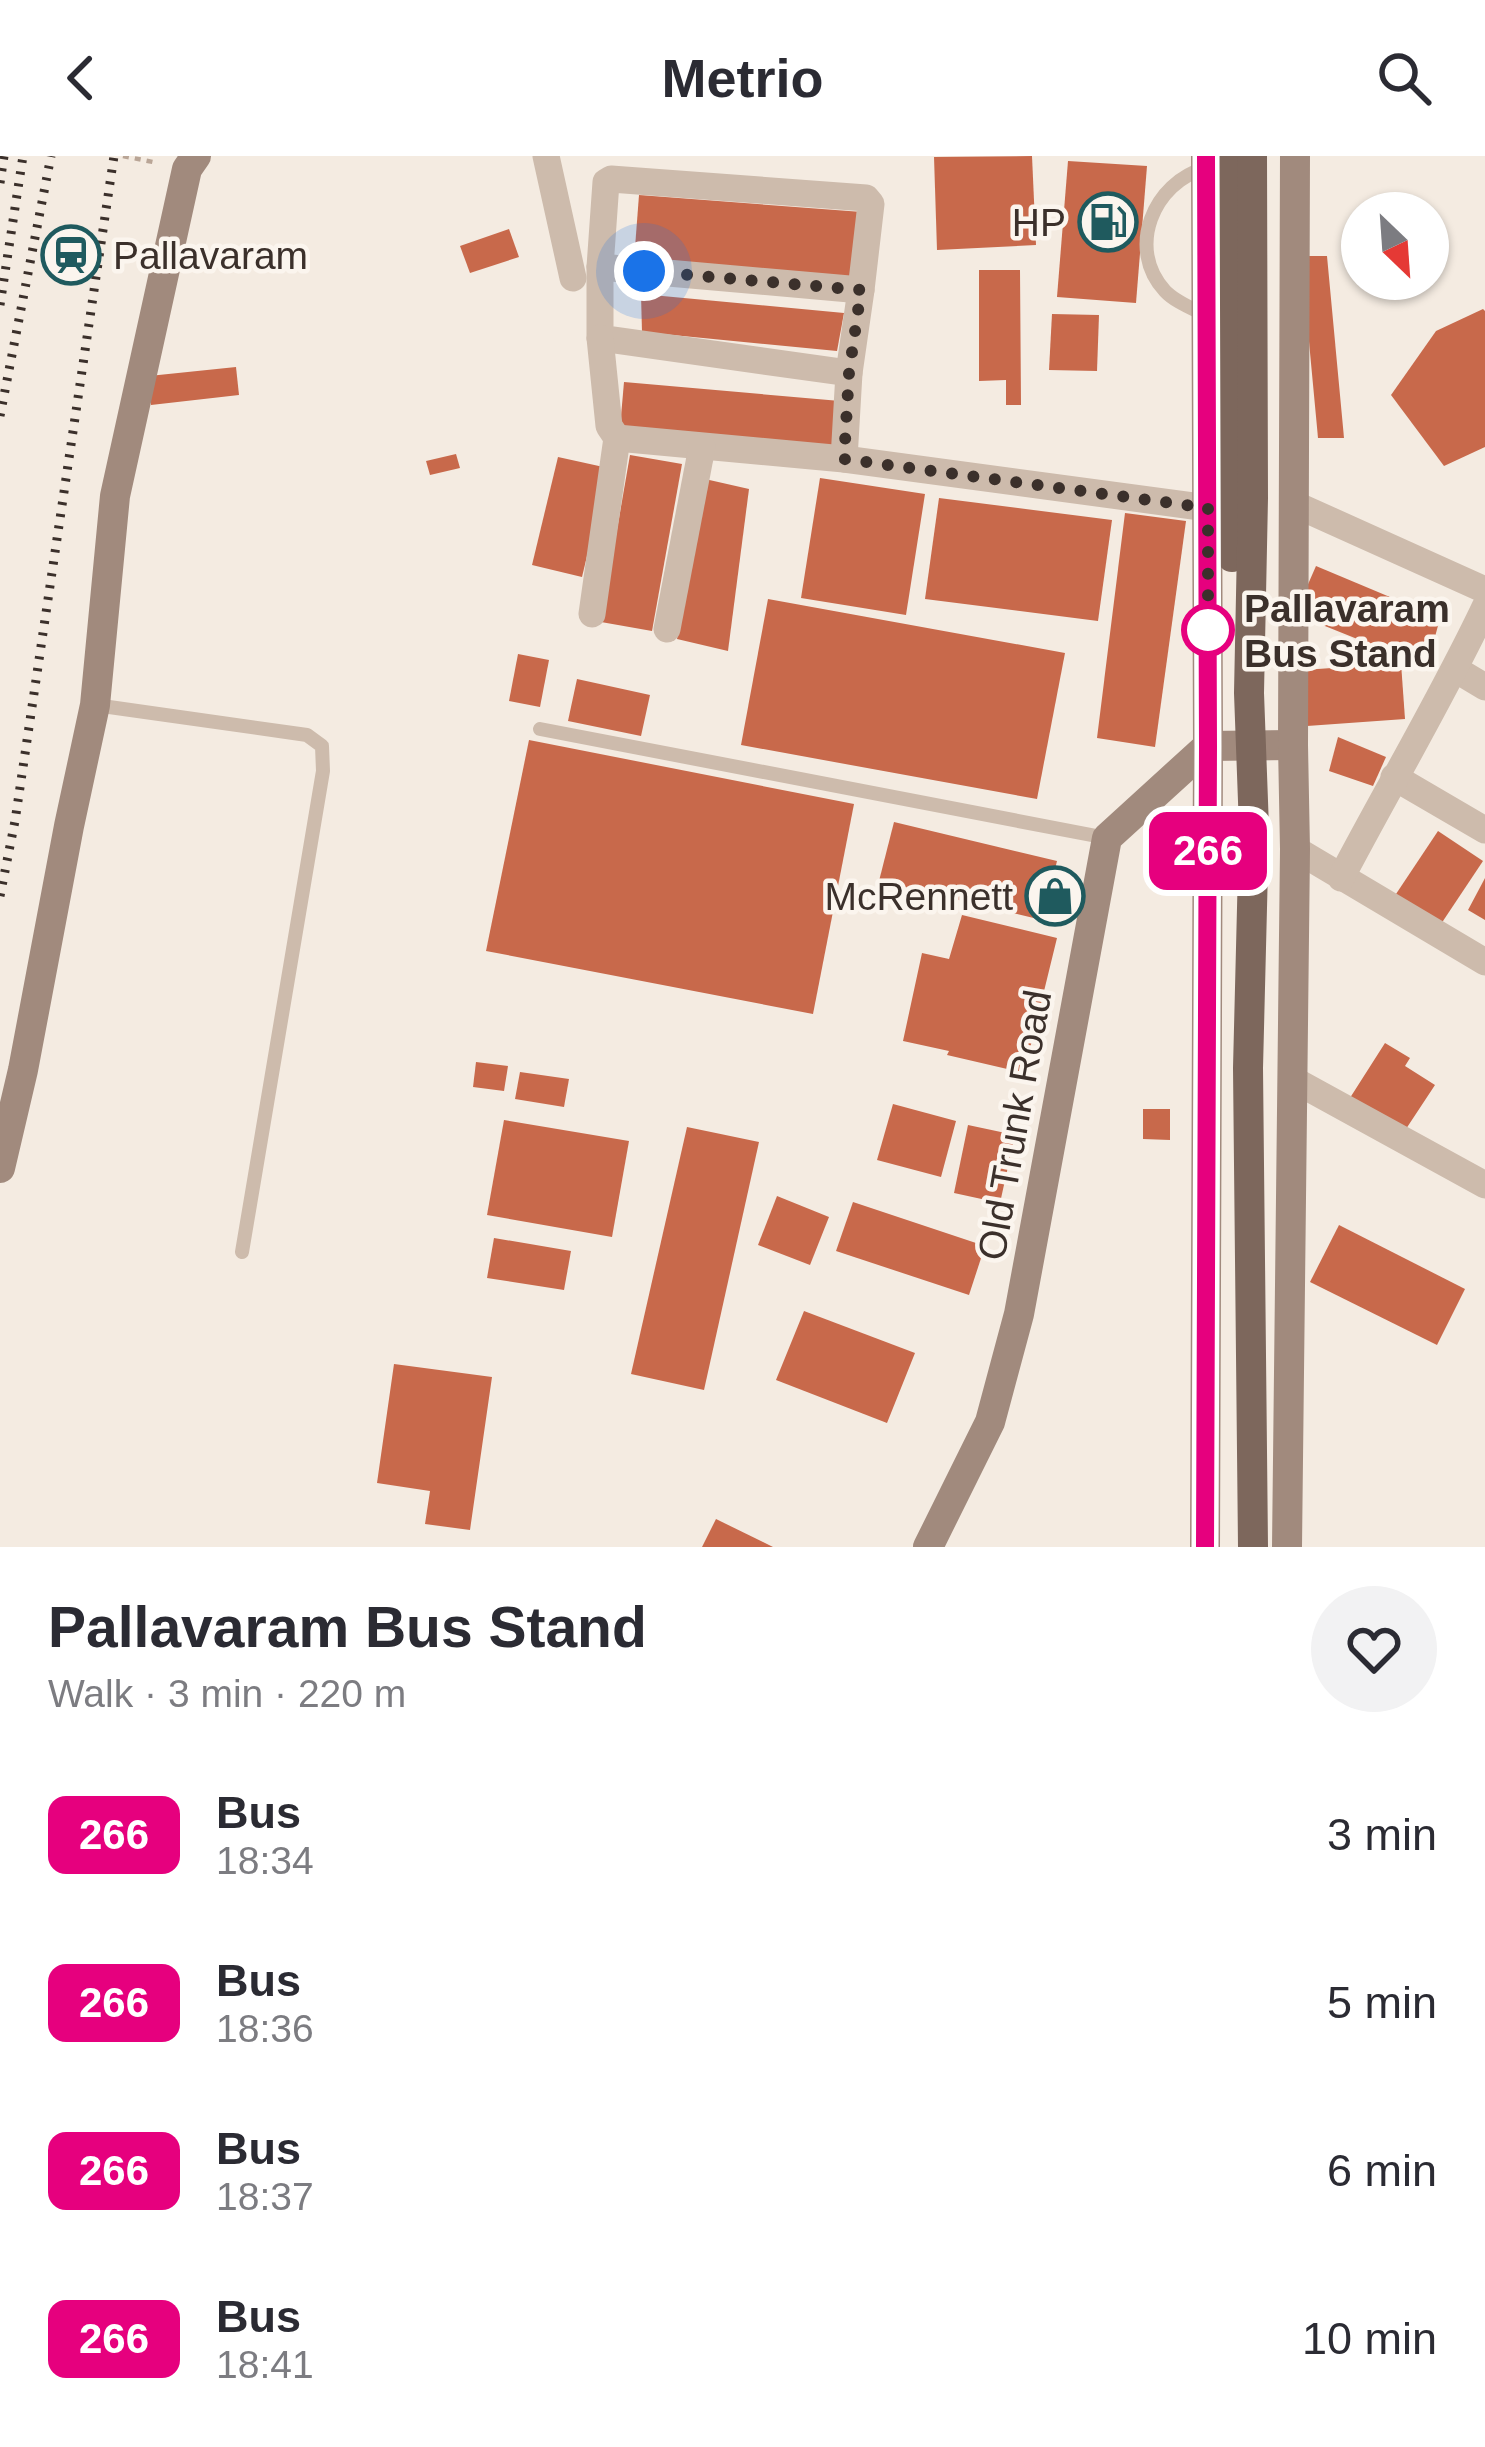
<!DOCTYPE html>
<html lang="en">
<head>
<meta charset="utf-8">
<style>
	body { margin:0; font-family:Helvetica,sans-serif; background:#f2f2f3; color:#2b2b33; height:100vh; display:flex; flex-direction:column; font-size:45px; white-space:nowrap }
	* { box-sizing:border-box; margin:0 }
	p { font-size:39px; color:#7c7c81 }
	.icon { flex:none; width:66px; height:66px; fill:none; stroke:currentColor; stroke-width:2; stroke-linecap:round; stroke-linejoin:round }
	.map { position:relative; height:1391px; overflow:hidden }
	.panel { display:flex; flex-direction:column; background:#fff; flex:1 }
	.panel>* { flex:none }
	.badge { padding:0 24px; border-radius:18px; font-size:42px; line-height:78px }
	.needle { width:78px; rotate:155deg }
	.controls { position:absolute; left:1341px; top:36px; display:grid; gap:24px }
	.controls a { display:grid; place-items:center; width:108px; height:108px; border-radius:50%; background:#fff; box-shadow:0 3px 9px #0004; font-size:60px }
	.you { position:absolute; width:60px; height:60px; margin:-30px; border:9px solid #fff; border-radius:50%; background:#1a73e8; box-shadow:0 0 0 18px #1a73e833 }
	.map>.badge { position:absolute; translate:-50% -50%; box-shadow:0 0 0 6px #fff }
	.round { display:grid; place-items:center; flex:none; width:126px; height:126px; border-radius:63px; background:#f2f2f3 }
	.head { display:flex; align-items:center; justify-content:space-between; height:204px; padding:0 48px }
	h1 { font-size:57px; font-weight:600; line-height:90px }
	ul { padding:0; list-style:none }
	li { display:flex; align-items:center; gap:36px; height:168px; padding:0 48px }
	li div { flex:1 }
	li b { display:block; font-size:45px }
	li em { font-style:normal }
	li .badge { min-width:132px; font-weight:700; text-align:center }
	header { display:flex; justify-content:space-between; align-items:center; height:156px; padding:0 48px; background:#fff; font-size:54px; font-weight:600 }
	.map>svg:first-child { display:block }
	.building { fill:#c8694b }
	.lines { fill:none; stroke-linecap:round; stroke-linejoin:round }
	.path { stroke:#b9a596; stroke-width:4.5; stroke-dasharray:6 6; stroke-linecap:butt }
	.lane { stroke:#cdbbac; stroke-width:14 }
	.street { stroke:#cdbbac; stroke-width:27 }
	.secondary { stroke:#a18a7d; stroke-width:30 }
	.rail { stroke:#3b302b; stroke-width:9; stroke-dasharray:3 9; stroke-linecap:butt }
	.primary-bridge { stroke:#7d675c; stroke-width:30 }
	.line-casing { stroke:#fff; stroke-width:27 }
	.line { stroke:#e6007e; stroke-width:18 }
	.walk { stroke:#3b302b; stroke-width:12; stroke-dasharray:0 21.6 }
	.stop-dot { fill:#fff; stroke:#e6007e; stroke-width:6 }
	.labels { text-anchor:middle; stroke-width:9; stroke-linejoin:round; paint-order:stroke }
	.poi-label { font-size:39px; fill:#3b302b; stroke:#fbf5ee; text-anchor:end }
	.stop-label { font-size:39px; font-weight:bold; fill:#3b302b; stroke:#fbf5ee; text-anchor:start }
	.street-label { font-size:39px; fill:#3b302b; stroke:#fbf5ee }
</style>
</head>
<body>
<header><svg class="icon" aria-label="back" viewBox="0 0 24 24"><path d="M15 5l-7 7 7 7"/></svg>Metrio<svg class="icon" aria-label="search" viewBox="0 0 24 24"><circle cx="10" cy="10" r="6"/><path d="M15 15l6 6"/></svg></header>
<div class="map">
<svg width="1485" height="1391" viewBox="0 0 1485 1391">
	<rect width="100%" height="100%" fill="#f4ebe1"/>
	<!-- building -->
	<g class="building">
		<polygon points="1032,0 1036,89 937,94 934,1"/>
		<polygon points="1068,5 1147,10 1136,147 1057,141"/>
		<polygon points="639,39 862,56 857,121 634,105"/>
		<polygon points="509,73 519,101 470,117 460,90"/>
		<polygon points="1301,100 1327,100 1344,282 1318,282"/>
		<polygon points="979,114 1020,114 1021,249 1006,249 1006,224 979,225"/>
		<polygon points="641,138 844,157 837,195 642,176"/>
		<polygon points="1483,153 1485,155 1485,291 1444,310 1391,239 1436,175"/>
		<polygon points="1052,158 1099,159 1097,215 1049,214"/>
		<polygon points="236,211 239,239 151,249 149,220"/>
		<polygon points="624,226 840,245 836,291 620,272"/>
		<polygon points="456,298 460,312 430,319 426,305"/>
		<polygon points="630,299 682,308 652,475 601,466"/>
		<polygon points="558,301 608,312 582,421 532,409"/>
		<polygon points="820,322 925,338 906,459 801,442"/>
		<polygon points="705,323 749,333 728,495 677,483"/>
		<polygon points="939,342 1112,364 1098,465 925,443"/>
		<polygon points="1125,357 1186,365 1155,591 1097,582"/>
		<polygon points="1316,410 1440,462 1427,511 1295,458"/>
		<polygon points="768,443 1065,497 1037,643 741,589"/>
		<polygon points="518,498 549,504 540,551 509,545"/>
		<polygon points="1401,507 1405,563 1307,570 1304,514"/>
		<polygon points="577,523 650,539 641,580 568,565"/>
		<polygon points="1338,581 1386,601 1373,630 1329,615"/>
		<polygon points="529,584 854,648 813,858 486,795"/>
		<polygon points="894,666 1057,705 1042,764 879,725"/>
		<polygon points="1438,675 1483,705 1439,771 1394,741"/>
		<polygon points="1485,722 1485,764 1468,754"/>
		<polygon points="962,759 1057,782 1024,917 947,899 949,895 903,885 922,797 949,803"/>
		<polygon points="1385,887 1410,902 1405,910 1435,929 1402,979 1348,945"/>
		<polygon points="476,906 508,910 504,935 473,931"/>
		<polygon points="520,916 569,923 564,951 515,943"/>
		<polygon points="893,948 956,965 941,1021 877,1004"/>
		<polygon points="1143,953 1170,953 1170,984 1143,983"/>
		<polygon points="504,964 629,985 612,1081 487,1059"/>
		<polygon points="968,969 1015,979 1000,1047 954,1037"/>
		<polygon points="687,971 759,986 704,1234 631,1218"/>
		<polygon points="777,1040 829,1061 810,1109 758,1089"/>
		<polygon points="853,1046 985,1090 969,1139 836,1095"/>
		<polygon points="1339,1069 1465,1133 1437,1189 1310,1126"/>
		<polygon points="494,1082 571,1095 564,1134 487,1122"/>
		<polygon points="804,1155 915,1197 887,1267 776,1224"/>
		<polygon points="394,1208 492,1221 470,1374 425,1368 430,1335 377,1327"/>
		<polygon points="716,1363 773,1391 702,1391"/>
	</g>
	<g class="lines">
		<!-- path -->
		<polyline class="path" points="123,0 158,7"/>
		<!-- lane -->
		<g class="lane">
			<path d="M1206,12c-53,14 -80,81 -41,123 10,11 29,18 42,25"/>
			<polyline points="95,549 307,579 322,590 323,615 242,1096"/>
			<polyline points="540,573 1107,682"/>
		</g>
		<!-- street -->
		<g class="street">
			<polyline points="546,0 573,122"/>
			<polyline points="600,111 861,134 849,217 844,303"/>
			<polyline points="849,217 600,182 600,111 606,26 611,23 866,42 871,48 861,134"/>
			<polyline points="617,282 844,303 1208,352"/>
			<polyline points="1294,348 1485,434"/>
			<polyline points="592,458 617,282 609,270 600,182"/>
			<polyline points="667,473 702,291"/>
			<polyline points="1455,513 1485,531"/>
			<polyline points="1394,621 1485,674"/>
			<polyline points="1295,693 1485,806"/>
			<path d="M1341,722c47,-90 100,-178 144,-271"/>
			<polyline points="1292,923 1485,1029"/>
		</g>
		<!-- secondary -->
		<g class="secondary">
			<polyline points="0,1012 23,914 69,670 95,549 115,340 187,13 196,0"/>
			<polyline points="928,1391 990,1266 1019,1158 1107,682 1208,590 1293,589"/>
			<polyline points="1205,1391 1208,590 1206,0"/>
			<polyline points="1287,1391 1295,693 1293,589 1295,0"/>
		</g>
		<!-- rail -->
		<g class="rail">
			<polyline points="0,27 4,0"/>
			<polyline points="0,149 23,0"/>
			<polyline points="0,260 51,0"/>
			<polyline points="0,740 15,665 114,0"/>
		</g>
		<!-- primary-bridge -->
		<g class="primary-bridge">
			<polyline points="1230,0 1232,401"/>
			<polyline points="1252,0 1253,342 1249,537 1254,672 1248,912 1253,1391"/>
		</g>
	</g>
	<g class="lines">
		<!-- line casing -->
		<g class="line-casing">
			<polyline id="line" points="1205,1391 1208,590 1206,0"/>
		</g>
		<!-- line -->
		<use href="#line" class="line"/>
		<!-- walk -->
		<polyline class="walk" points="644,115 861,134 849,217 844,303 1208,352 1208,495 1208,474"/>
	</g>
	<!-- icons -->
	<defs>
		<g id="fuel-ring" transform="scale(3)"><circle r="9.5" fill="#fbf5ee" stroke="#1f5a5e" stroke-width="1.5"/><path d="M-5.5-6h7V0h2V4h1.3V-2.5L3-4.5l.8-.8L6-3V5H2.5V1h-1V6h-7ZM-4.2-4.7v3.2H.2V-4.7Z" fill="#1f5a5e"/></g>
		<g id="station-ring" transform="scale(3)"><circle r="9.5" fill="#fbf5ee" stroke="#1f5a5e" stroke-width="1.5"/><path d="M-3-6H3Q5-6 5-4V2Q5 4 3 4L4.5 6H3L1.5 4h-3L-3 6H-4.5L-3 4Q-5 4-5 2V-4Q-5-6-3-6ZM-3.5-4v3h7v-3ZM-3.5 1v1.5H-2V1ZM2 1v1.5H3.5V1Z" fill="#1f5a5e"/></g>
		<g id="shop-ring" transform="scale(3)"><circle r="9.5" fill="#fbf5ee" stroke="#1f5a5e" stroke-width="1.5"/><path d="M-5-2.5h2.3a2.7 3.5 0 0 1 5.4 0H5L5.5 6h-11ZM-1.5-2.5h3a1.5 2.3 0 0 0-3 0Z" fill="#1f5a5e"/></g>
	</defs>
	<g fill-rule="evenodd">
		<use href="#fuel-ring" x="1108" y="66"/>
		<use href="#station-ring" x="71" y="99"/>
		<use href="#shop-ring" x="1055" y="740"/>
	</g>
	<!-- markers -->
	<circle class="stop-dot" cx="1208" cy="474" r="24"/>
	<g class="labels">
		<!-- poi labels -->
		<g class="poi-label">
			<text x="1066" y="80">HP</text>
			<text x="113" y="113" text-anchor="start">Pallavaram</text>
			<text x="1013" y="754">McRennett</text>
		</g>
		<!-- stop labels -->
		<g class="stop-label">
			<text x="1244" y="466">Pallavaram<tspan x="1244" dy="45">Bus Stand</tspan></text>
		</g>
		<!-- street labels -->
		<g class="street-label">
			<text transform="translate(1014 969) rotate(-80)" y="14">Old Trunk Road</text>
		</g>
	</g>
</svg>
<div class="controls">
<a><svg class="needle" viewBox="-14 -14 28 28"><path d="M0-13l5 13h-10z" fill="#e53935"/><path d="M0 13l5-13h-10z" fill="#7c7c81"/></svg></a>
</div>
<div class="you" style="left:644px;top:115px"></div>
<b class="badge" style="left:1208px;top:695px;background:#e6007e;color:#fff">266</b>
</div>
<section class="panel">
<div class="head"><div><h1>Pallavaram Bus Stand</h1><p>Walk · 3 min · 220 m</p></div><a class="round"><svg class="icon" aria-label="heart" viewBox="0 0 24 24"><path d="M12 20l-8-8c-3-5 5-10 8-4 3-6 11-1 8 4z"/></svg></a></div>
<ul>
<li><span class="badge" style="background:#e6007e;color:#fff">266</span><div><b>Bus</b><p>18:34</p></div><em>3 min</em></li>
<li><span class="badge" style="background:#e6007e;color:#fff">266</span><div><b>Bus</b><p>18:36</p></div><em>5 min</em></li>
<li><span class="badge" style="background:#e6007e;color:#fff">266</span><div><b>Bus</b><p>18:37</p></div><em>6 min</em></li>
<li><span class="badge" style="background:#e6007e;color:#fff">266</span><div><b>Bus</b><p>18:41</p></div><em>10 min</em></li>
</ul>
</section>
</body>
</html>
